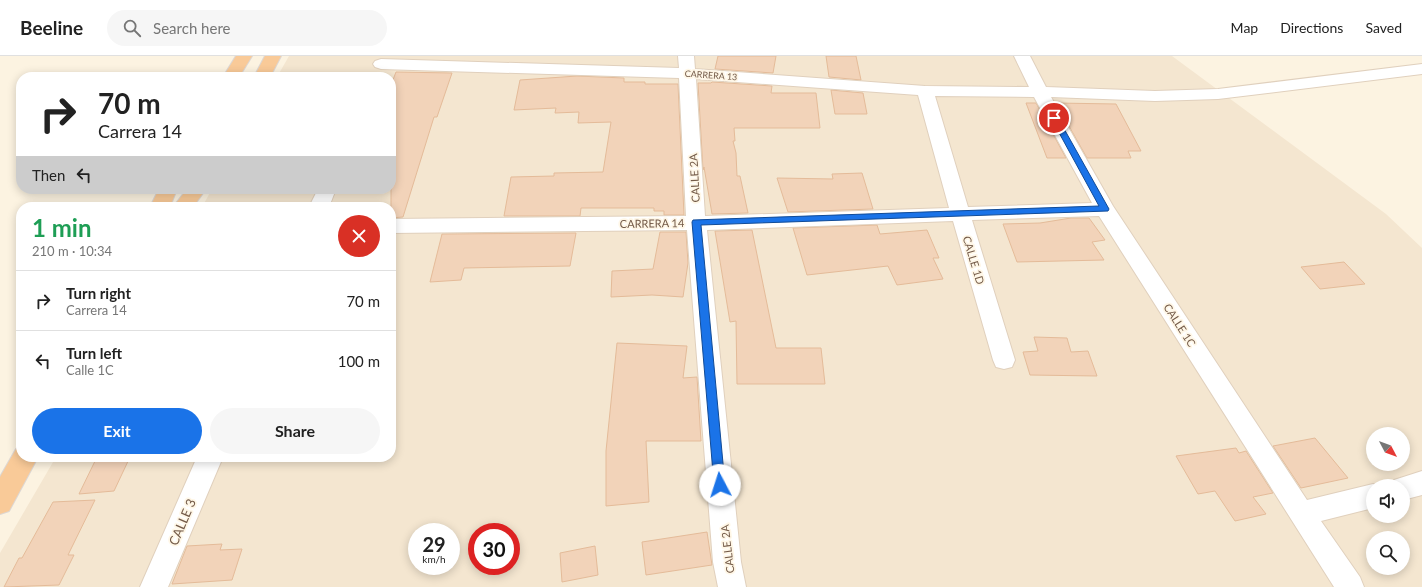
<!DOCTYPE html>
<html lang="en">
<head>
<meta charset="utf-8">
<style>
  :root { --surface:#fff; --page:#f6f6f6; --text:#222; --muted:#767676; --line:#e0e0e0; --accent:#1a73e8 }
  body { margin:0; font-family:Lato,sans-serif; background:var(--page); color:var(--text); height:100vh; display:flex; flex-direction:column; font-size:15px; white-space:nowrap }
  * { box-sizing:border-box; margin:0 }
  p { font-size:13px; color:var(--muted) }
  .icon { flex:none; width:22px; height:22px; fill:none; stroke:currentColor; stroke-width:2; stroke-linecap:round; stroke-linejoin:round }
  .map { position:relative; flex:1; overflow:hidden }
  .side { position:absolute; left:16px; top:146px; width:380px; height:260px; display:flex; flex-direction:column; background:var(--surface); border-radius:16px; box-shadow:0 2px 10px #0003 }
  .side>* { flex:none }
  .hud { position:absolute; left:16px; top:16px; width:380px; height:122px; border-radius:16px; box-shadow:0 2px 10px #0003; background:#fff; color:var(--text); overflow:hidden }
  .needle { width:26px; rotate:131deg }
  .tools { position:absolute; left:1366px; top:371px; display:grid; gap:8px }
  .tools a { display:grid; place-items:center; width:44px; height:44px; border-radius:50%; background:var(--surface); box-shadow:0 2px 10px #0003; font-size:20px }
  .speed { position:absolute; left:408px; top:467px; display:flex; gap:8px; font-size:20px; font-weight:700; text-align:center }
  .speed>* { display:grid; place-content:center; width:52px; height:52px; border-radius:50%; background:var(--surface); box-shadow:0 2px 10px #0003; line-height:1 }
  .speed small { font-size:10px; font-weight:400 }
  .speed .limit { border:6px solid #d22; background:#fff; color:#111 }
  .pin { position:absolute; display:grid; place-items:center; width:34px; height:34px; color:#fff; margin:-17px; border:2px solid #fff; border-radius:50%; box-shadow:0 1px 4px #0007 }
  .me { position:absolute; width:44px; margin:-22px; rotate:355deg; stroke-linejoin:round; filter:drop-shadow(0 0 3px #0008) }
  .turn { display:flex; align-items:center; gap:14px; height:84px; padding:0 16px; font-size:18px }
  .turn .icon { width:52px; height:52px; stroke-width:2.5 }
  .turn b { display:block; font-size:28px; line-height:34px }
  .then { display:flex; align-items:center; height:38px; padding:0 16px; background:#0003; gap:8px; font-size:15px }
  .round { display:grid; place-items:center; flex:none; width:42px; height:42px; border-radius:21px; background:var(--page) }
  .summary { display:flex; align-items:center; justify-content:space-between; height:68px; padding:0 16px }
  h1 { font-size:24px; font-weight:700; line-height:30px; color:#1e9e55 }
  .cta { display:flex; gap:8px; margin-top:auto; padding:8px 16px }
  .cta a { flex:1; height:46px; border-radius:24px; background:var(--accent); color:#fff; font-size:16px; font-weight:700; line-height:46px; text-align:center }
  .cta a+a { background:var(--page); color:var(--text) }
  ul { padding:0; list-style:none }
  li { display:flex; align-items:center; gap:12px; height:60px; padding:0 16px; border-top:1px solid var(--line) }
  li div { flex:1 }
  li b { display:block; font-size:15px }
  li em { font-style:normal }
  header { display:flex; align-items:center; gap:24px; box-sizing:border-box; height:56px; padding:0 20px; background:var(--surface); border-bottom:1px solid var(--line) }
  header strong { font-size:19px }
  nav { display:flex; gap:22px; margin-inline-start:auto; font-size:14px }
  .search { width:280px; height:36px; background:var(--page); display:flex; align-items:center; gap:10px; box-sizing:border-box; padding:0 14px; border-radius:22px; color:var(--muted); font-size:15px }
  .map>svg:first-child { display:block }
</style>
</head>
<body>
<header>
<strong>Beeline</strong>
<div class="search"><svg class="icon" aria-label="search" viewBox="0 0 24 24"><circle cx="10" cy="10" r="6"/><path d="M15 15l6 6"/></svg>Search here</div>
<nav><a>Map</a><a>Directions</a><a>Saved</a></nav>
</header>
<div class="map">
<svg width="1422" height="531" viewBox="0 0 1422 531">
  <rect width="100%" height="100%" fill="#fcf3e1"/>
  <path fill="#f4e6d0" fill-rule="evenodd" d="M289,0h883l214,158 36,34v339h-1422v-34l56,-96h335v-250h-189l10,-18h179v-112h-114zM1373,378h30v30h-30zM1373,430h30v30h-30zM417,476h34v34h-34zM477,476h34v34h-34zM1373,482h30v30h-30z"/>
  <path fill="#f2d3b9" stroke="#e4bb99" d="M718,0h58l-3,17 -58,-4z
    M826,0h30l5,24 -32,-3z
    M396,16l56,1 -15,44h-3l-31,100 -12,1v-133z
    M577,20l47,2v4h21v2h33l6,131h-20v-4h-10v-3h-73l-1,8h-76l7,-39 43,-1v-3l49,-1 8,-50 -33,1 1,-11 -24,1 1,-5 -42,2 6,-30z
    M712,26l60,4 -1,7h45l4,35h-86l1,13h-2l3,12 1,23h3l8,37 -36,1 -8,-47 -1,3 -5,-87h13z
    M831,34l32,3 4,21h-32z
    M1026,47h10l30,55h-19z
    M1056,47l60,1 25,47h-13l3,7h-44z
    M862,117l11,36 -85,3 -11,-34 56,1 -1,-5z
    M1071,162h18l16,22 -13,2 12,18 -87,2 -14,-38 37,-1z
    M877,169l3,9 47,-4 12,28h-6l10,21 -46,6 -9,-19 -81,9 -14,-47z
    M752,174l24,118h45l4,36h-88l-1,-63 -6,1 -15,-91z
    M660,176h26l2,31 -5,34 -31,-2 -41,2 1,-26 41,-2z
    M576,177l-6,33 -106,2 -3,12 -31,2 12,-48z
    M1344,206l21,22 -45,5 -19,-22z
    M1034,281l33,1 4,14 17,-1 9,25 -67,-1 -7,-23 15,-1z
    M617,287l70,3 -4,32 14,-1 4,64h-55l3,61 -43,4v-55z
    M1315,382l33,40 -47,10 -28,-42z
    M1236,392l3,5 7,-2 27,42 -20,4 13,17 -31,7 -20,-30 -17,3 -22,-38z
    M97,401h33l-16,34 -35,3z
    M95,444l-27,55h6l-15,30 -55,2 15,-29h3l31,-56z
    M707,476l5,33 -66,10 -4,-33z
    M222,488l-2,6 22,-1 -10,31 -60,4 15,-38z
    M595,490l3,29 -36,7 -2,-29z"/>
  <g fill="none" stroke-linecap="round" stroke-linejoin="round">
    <defs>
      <path id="minor" d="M678,0h16l1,13 230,17 104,1 -15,-31h16l16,31 109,4 63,-2 204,-25v10l-204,25 -63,2 -104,-4 62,109 194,294 66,-16 5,2h-5v22l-52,13 39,56 4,10h-30l-235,-371 -127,4 43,140 -3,7 -8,2 -8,-2 -3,-7 -40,-139 -246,9 34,332 5,25h-28l-5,-25 -26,-332 -296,3v-14l295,-3 -7,-138 -298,-9 -6,-2 -2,-3 2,-3 6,-2 298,9zM696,23l222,16 31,113 -244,8zM935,40l99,1 58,106 -124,4z
        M318,133h18l-7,18h-20z
        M197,401h26l-55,130h-28z
        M1422,415v24l-19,5v-14h-12l3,-6z"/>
      <path id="trunk" d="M236,0h16l-13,21h-16z
        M265,0h16l-11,21h-16z
        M159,133h18l-7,18h-20z
        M187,133h19l-13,18h-20z
        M21,391v10h17l-29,54 -9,3v-37l16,-28z"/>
    </defs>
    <use href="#minor" stroke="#e0d0bd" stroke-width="2"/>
    <use href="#trunk" stroke="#ddd7d3" stroke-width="2"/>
    <use href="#minor" fill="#fff" fill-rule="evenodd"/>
    <use href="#trunk" fill="#f9ca98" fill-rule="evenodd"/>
  </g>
  <path fill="#1a73e8" stroke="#114b97" d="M1052,60h2l4,2 51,91 -1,2 -407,14 24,260 -1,3 -4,1 -4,-1 -2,-3 -22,-263 1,-2 406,-14 -48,-88z"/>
  <g text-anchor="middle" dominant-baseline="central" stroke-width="3.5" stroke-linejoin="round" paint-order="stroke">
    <g font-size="9" fill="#735a48" stroke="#fff7e7">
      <text transform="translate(711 19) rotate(4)">CARRERA 13</text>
    </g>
    <g font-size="11" fill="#735a48" stroke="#fff7e7">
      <text transform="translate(694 122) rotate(-93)">CALLE 2A</text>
      <text transform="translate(652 167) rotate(-1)">CARRERA 14</text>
      <text transform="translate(974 204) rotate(73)">CALLE 1D</text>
      <text transform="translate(1180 269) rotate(57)">CALLE 1C</text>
      <text transform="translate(727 493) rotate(-97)">CALLE 2A</text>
    </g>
    <g font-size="13" fill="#735a48" stroke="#fff7e7">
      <text transform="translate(182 466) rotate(-67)">CALLE 3</text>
    </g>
  </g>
</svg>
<div class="tools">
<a><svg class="needle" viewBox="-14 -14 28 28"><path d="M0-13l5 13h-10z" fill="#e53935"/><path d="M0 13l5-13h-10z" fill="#767676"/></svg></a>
<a><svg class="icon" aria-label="sound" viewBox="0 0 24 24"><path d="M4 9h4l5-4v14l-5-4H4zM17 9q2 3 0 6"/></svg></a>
<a><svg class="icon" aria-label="search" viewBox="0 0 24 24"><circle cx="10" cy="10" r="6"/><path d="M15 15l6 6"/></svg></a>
</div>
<div class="speed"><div>29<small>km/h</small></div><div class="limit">30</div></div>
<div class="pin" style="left:1054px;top:62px;background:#d93025"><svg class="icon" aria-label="arrive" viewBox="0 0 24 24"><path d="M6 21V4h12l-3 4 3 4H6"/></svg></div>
<svg class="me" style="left:720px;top:429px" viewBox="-20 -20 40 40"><circle r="19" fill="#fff"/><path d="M0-13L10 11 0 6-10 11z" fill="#1a73e8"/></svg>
<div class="hud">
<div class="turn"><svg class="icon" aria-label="right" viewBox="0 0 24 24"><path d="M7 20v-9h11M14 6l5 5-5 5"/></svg><div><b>70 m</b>Carrera 14</div></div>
<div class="then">Then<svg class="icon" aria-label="left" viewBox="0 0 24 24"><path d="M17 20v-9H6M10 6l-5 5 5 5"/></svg></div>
</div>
<section class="side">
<div class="summary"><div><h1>1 min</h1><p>210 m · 10:34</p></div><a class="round" style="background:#d93025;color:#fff"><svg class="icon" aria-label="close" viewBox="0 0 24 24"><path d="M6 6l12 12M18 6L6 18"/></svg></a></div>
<ul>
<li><svg class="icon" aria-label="right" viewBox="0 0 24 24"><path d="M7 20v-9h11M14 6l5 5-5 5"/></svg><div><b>Turn right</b><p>Carrera 14</p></div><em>70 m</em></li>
<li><svg class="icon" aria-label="left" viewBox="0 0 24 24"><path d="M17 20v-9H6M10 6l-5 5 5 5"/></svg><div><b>Turn left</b><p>Calle 1C</p></div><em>100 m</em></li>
</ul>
<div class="cta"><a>Exit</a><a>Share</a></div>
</section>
</div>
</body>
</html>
